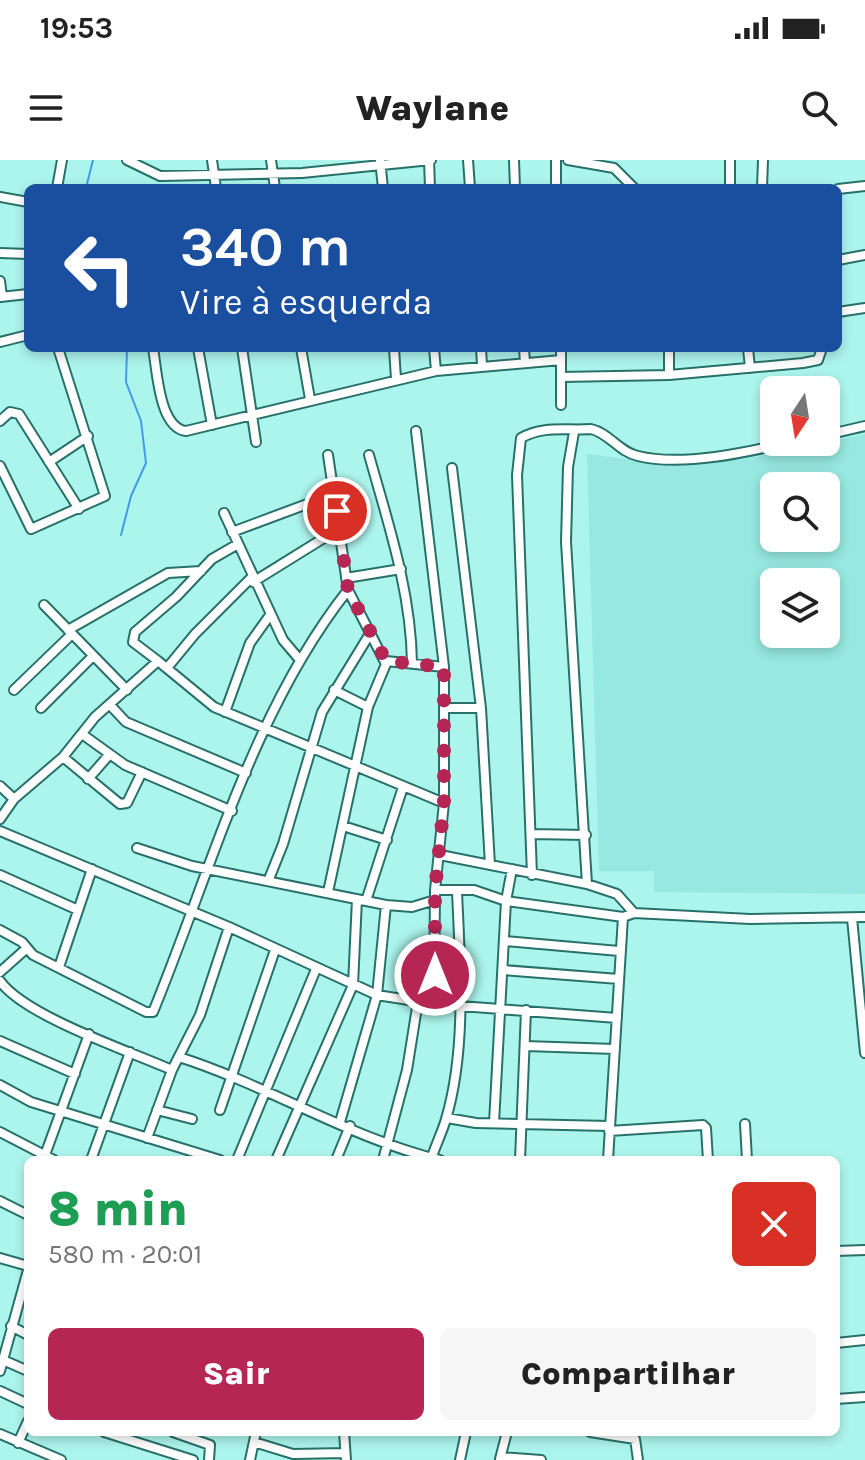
<!DOCTYPE html>
<html lang="pt">
<head>
<meta charset="utf-8">
<style>
  :root { --surface:#fff; --page:#f6f6f6; --text:#222; --muted:#767676; --accent:#b52655 }
  body { margin:0; font-family:Karla,sans-serif; background:var(--page); color:var(--text); height:100vh; display:flex; flex-direction:column; font-size:30px; white-space:nowrap }
  * { box-sizing:border-box; margin:0 }
  p { font-size:26px; color:var(--muted) }
  .icon { flex:none; width:44px; height:44px; fill:none; stroke:currentColor; stroke-width:2; stroke-linecap:round; stroke-linejoin:round }
  .map { position:relative; flex:1; overflow:hidden }
  .drawer { position:absolute; left:24px; top:996px; width:816px; height:280px; display:flex; flex-direction:column; background:var(--surface); border-radius:12px; box-shadow:0 4px 12px #0003 }
  .drawer>* { flex:none }
  .top-card { position:absolute; left:24px; top:24px; width:818px; height:168px; border-radius:12px; box-shadow:0 4px 12px #0003; background:#1a4fa0; color:#fff; overflow:hidden }
  .needle { width:52px; rotate:192deg }
  .tools { position:absolute; left:760px; top:216px; display:grid; gap:16px }
  .tools a { display:grid; place-items:center; width:80px; height:80px; border-radius:12px; background:var(--surface); box-shadow:0 4px 12px #0003; font-size:40px }
  .pin { position:absolute; display:grid; place-items:center; width:68px; height:68px; color:#fff; margin:-34px; border:4px solid #fff; border-radius:50%; box-shadow:0 2px 8px #0007 }
  .me { position:absolute; width:88px; margin:-44px; rotate:0deg; stroke-linejoin:round; filter:drop-shadow(0 0 6px #0008) }
  .turn { display:flex; align-items:center; gap:28px; height:168px; padding:0 24px; font-size:36px }
  .turn .icon { width:104px; height:104px; stroke-width:2.5 }
  .turn b { display:block; font-size:56px; line-height:68px }
  .round { display:grid; place-items:center; flex:none; width:84px; height:84px; border-radius:12px; background:var(--page) }
  .headline { display:flex; align-items:center; justify-content:space-between; height:136px; padding:0 24px }
  h1 { font-size:48px; font-weight:800; line-height:60px; color:#1e9e55 }
  .cta { display:flex; gap:16px; margin-top:auto; padding:16px 24px }
  .cta a { flex:1; height:92px; border-radius:12px; background:var(--accent); color:#fff; font-size:32px; font-weight:800; line-height:92px; text-align:center }
  .cta a+a { background:var(--page); color:var(--text) }
  .status { display:flex; justify-content:space-between; align-items:center; height:56px; padding:0 40px; background:var(--surface); direction:ltr }
  .status svg { height:22px; fill:currentColor }
  header { display:flex; justify-content:space-between; align-items:center; height:104px; padding:0 24px; background:var(--surface); font-size:36px; font-weight:800 }
  .map>svg:first-child { display:block }
</style>
</head>
<body>
<div class="status"><b>19:53</b><svg viewBox="0 0 49 12"><path d="M0 12V9h3v3zM5 12V6h3v6zM10 12V3h3v9zM15 12V0h3v12zM26 1h20v11H26zM47 4h2v5h-2z"/></svg></div>
<header><svg class="icon" aria-label="menu" viewBox="0 0 24 24"><path d="M4 6h16M4 12h16M4 18h16"/></svg>Waylane<svg class="icon" aria-label="search" viewBox="0 0 24 24"><circle cx="10" cy="10" r="6"/><path d="M15 15l6 6"/></svg></header>
<div class="map">
<svg width="865" height="1300" viewBox="0 0 865 1300">
  <rect width="100%" height="100%" fill="#acf5ed"/>
  <path fill="#96e8e0" fill-rule="evenodd" d="M865,274v460l-211,-2v-21h-55l-12,-417 79,10 80,-5zM774,326h52v52h-52zM774,422h52v52h-52z"/>
  <g fill="none" stroke-linecap="round" stroke-linejoin="round">
    <path stroke="#419be7" stroke-width="2" d="M86,28l7,-28
      M121,375l10,-39 15,-33 -5,-42 -15,-39 1,-34"/>
    <defs>
      <path id="minor" d="M127,0l33,16 142,-3 129,-13
        M212,0l4,28
        M271,0l4,28
        M380,0l3,28
        M429,0l1,28
        M468,0l2,28
        M514,0l1,28
        M568,0l46,8 20,20
        M57,28l5,-28
        M556,28v-28
        M730,28v-28
        M762,28l1,-28
        M838,29l27,-3
        M0,37l28,5
        M0,93l28,1
        M838,100l27,-5
        M0,121l2,16
        M0,137l28,-3
        M838,152l27,-4
        M0,182l28,-7
        M153,188c4,22 6,80 33,83l250,-60 125,-11
        M198,188l14,77
        M242,188l14,94
        M301,188l9,51
        M394,188l2,31
        M434,188l2,23
        M481,188l1,17
        M524,188l1,15
        M748,188l2,20
        M669,215v-27
        M561,217l108,-2 134,-12 15,-3 4,-12
        M561,245v-57
        M0,261l10,-9 9,2 60,95
        M416,271l28,236v136l-9,87 -1,114
        M574,272l-6,35 -2,75 21,342
        M826,275l39,-9
        M369,295c19,68 42,136 43,208
        M49,302l39,-26
        M0,306l31,63 74,-33 -47,-148
        M452,308l29,240 9,157
        M224,353l59,127 17,20
        M232,372l102,-38
        M346,418l55,-9
        M253,422l87,-54
        M44,445l83,85
        M68,470l100,-57 33,-2
        M158,501l-25,-19 2,-10 41,-35 36,-38 26,-15
        M386,501l58,6
        M167,508l28,-34 56,-56
        M14,530l58,-56
        M334,530l34,17
        M110,545l16,17 120,51
        M41,548l52,-52
        M446,548h35
        M225,552l25,-69 20,-28
        M82,574l43,31 107,46
        M63,597l57,47 7,-1 15,-31
        M88,619l21,-24
        M0,626l14,13
        M0,659l14,-20 49,-42 32,-40 63,-56 56,46 230,96
        M343,666l44,14
        M0,671l229,96 148,68 57,9 183,14
        M532,674l54,1
        M137,688l55,18 194,39 26,2 23,-7
        M440,695l147,29 30,10 17,19
        M0,715l78,35
        M532,715l-15,-400 4,-37c23,-13 45,-7 70,-9 18,4 28,23 47,27 44,11 110,-4 153,-14
        M269,719l14,-35 39,-132 49,-80
        M435,730h39l32,11 117,16
        M328,732l40,-185 18,-43 -38,-74
        M366,741l37,-114
        M852,758l13,135
        M0,770l22,12 11,13 113,57h7c58,-141 100,-302 195,-422l-20,-135
        M504,781l115,10
        M59,807l33,-98
        M503,810l116,9
        M0,812l27,-24
        M0,821c25,35 129,70 172,89
        M0,881l75,33
        M525,886l90,3
        M179,897c88,28 173,82 261,103
        M0,925l31,17 189,58
        M157,950l35,9
        M220,950l55,-160
        M447,958l29,5 133,3
        M340,962l37,-127 9,-90
        M494,963l12,-222 6,-32
        M745,964l2,36
        M609,971l94,-6 3,3 2,32
        M0,972l54,28
        M147,978l25,-68 28,-55 29,-88
        M45,995l44,-121
        M91,1000l39,-108
        M237,1000l79,-191
        M276,1000l77,-175 4,-86
        M336,1000l14,-34
        M383,1000l24,-90 11,-69
        M431,1000c4,-14 11,-27 15,-41 21,-71 14,-155 11,-228
        M520,1000l6,-150
        M608,1000l15,-243 11,-4 116,6 115,-2
        M0,1041l28,14
        M836,1091l29,-1
        M0,1098l28,8
        M11,1166l17,9
        M836,1183l29,-3
        M3,1200l25,11
        M0,1211l28,-101
        M0,1231l28,13
        M836,1239l29,-2
        M104,1272l89,28
        M173,1272l37,13 -1,15
        M344,1272l2,28
        M590,1272l45,7 3,21
        M0,1274l61,26
        M254,1282l39,12 52,-1
        M18,1283l10,-22
        M501,1297l40,3
        M500,1299l7,-27
        M250,1300l6,-28
        M460,1300l6,-28"/>
    </defs>
    <use href="#minor" stroke="#28716b" stroke-width="12"/>
    <use href="#minor" stroke="#fff" stroke-width="8"/>
  </g>
  <g fill="none" stroke-linecap="round" stroke-linejoin="round">
    <path stroke="#b52655" stroke-width="14" stroke-dasharray="0 25.2" d="M337,351l11,79 38,71 58,6v136l-9,87v85"/>
  </g>
</svg>
<div class="tools">
<a><svg class="needle" viewBox="-14 -14 28 28"><path d="M0-13l5 13h-10z" fill="#e53935"/><path d="M0 13l5-13h-10z" fill="#767676"/></svg></a>
<a><svg class="icon" aria-label="search" viewBox="0 0 24 24"><circle cx="10" cy="10" r="6"/><path d="M15 15l6 6"/></svg></a>
<a><svg class="icon" aria-label="layers" viewBox="0 0 24 24"><path d="M12 4l9 5-9 5-9-5zM3 14l9 5 9-5"/></svg></a>
</div>
<div class="pin" style="left:337px;top:351px;background:#d93025"><svg class="icon" aria-label="arrive" viewBox="0 0 24 24"><path d="M6 21V4h12l-3 4 3 4H6"/></svg></div>
<svg class="me" style="left:435px;top:815px" viewBox="-20 -20 40 40"><circle r="17" fill="#b52655" stroke="#fff" stroke-width="3"/><path d="M0-11L8 9 0 5-8 9z" fill="#fff"/></svg>
<div class="top-card">
<div class="turn"><svg class="icon" aria-label="left" viewBox="0 0 24 24"><path d="M17 20v-9H6M10 6l-5 5 5 5"/></svg><div><b>340 m</b>Vire à esquerda</div></div>
</div>
<section class="drawer">
<div class="headline"><div><h1>8 min</h1><p>580 m · 20:01</p></div><a class="round" style="background:#d93025;color:#fff"><svg class="icon" aria-label="close" viewBox="0 0 24 24"><path d="M6 6l12 12M18 6L6 18"/></svg></a></div>
<div class="cta"><a>Sair</a><a>Compartilhar</a></div>
</section>
</div>
</body>
</html>
